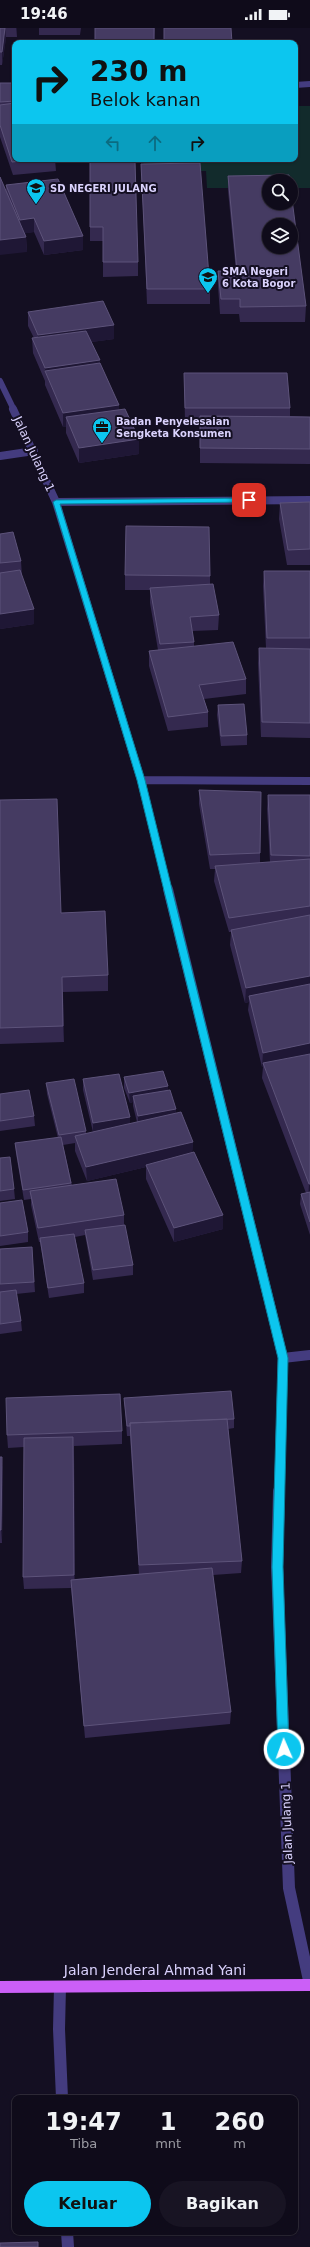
<!DOCTYPE html>
<html lang="id">
<head>
<meta charset="utf-8">
<style>
  :root { --surface:#0f0b1a; --page:#181423; --text:#f1f3f6; --muted:#9b9ba2; --line:#2f2b39; --accent:#0cc6ef }
  body { margin:0; font-family:"DejaVu Sans",sans-serif; background:var(--page); color:var(--text); height:100vh; display:flex; flex-direction:column; font-size:15px; white-space:nowrap }
  * { box-sizing:border-box; margin:0 }
  p { font-size:13px; color:var(--muted) }
  .icon { flex:none; width:22px; height:22px; fill:none; stroke:currentColor; stroke-width:2; stroke-linecap:round; stroke-linejoin:round }
  .map { position:relative; flex:1; overflow:hidden }
  .panel { position:absolute; left:12px; top:2067px; width:286px; height:140px; display:flex; flex-direction:column; background:var(--surface); border-radius:8px; box-shadow:0 1px 3px #0004,0 0 0 1px var(--line) }
  .panel>* { flex:none }
  .guide { position:absolute; left:12px; top:12px; width:286px; height:122px; border-radius:8px; box-shadow:0 1px 3px #0004,0 0 0 1px var(--line); background:#0cc6ef; color:#111; overflow:hidden }
  .fabs { position:absolute; left:262px; top:146px; display:grid; gap:8px }
  .fabs a { display:grid; place-items:center; width:36px; height:36px; border-radius:50%; background:var(--surface); box-shadow:0 1px 3px #0004,0 0 0 1px var(--line); font-size:20px }
  .pin { position:absolute; display:grid; place-items:center; width:34px; height:34px; color:#fff; margin:-17px; border-radius:8px; box-shadow:0 2px 6px #0006 }
  .me { position:absolute; width:44px; margin:-22px; rotate:358deg; stroke-linejoin:round; filter:drop-shadow(0 0 3px #0008) }
  .turn { display:flex; align-items:center; gap:14px; height:84px; padding:0 12px; font-size:18px }
  .turn .icon { width:52px; height:52px; stroke-width:2.5 }
  .turn b { display:block; font-size:28px; line-height:34px }
  .lanes { display:flex; align-items:center; height:38px; padding:0 12px; background:#0003; justify-content:center; gap:20px; direction:ltr }
  .lanes .off { opacity:.35 }
  .eta { display:flex; justify-content:space-evenly; align-items:center; height:68px; text-align:center }
  .eta b { font-size:24px; font-weight:700; line-height:28px }
  .button { display:flex; gap:8px; margin-top:auto; padding:8px 12px }
  .button a { flex:1; height:46px; border-radius:24px; background:var(--accent); color:#111; font-size:16px; font-weight:700; line-height:46px; text-align:center }
  .button a+a { background:var(--page); color:var(--text) }
  .status { display:flex; justify-content:space-between; align-items:center; height:28px; padding:0 20px; background:var(--surface); direction:ltr }
  .status svg { height:11px; fill:currentColor }
  .map>svg:first-child { display:block }
</style>
</head>
<body>
<div class="status"><b>19:46</b><svg viewBox="0 0 49 12"><path d="M0 12V9h3v3zM5 12V6h3v6zM10 12V3h3v9zM15 12V0h3v12zM26 1h20v11H26zM47 4h2v5h-2z"/></svg></div>
<div class="map">
<svg width="310" height="2219" viewBox="0 0 310 2219">
  <rect width="100%" height="100%" fill="#140f22"/>
  <path fill="#122b2c" d="M295,78h15v82h-19v-7h-22v7h-62l-1,-17h-62l-1,-12h152z"/>
  <g fill="none" stroke-linecap="round" stroke-linejoin="round">
    <path stroke="#443c7f" stroke-width="6" d="M295,57l15,-1
      M0,353l14,29"/>
    <path stroke="#443c7f" stroke-width="8" d="M13,381l43,93 85,278 27,110
      M0,428l34,-5
      M56,474l254,-2
      M141,752l169,1"/>
    <path stroke="#443c7f" stroke-width="10" d="M168,861l115,469 -4,134
      M283,1330l27,-3"/>
    <path stroke="#443c7f" stroke-width="12" d="M279,1463l-2,76 12,321 21,97
      M60,1959l-1,42 3,69
      M67,2204l1,15"/>
    <path stroke="#cb5ff7" stroke-width="12" d="M0,1959l310,-2"/>
  </g>
  <path fill="#34294f" d="M0,0h17v9h-11l-4,28h-2z
    M39,0h42l-1,7h-41z
    M95,0h60l-1,15h-59z
    M0,55h15v76h40l1,12 -43,4 -13,-38z
    M90,133l48,101v14l-35,1v-36h-13z
    M141,136l69,125v15h-63z
    M228,148l78,130 -1,16h-65l-1,-8h-19l-2,-28v-15h18l-8,-80z
    M6,157l77,65 -39,5 -10,-23 -9,1 1,4 1,15 -21,-61z
    M28,284l86,27 -23,3 9,18v3l19,47 20,29v15l-60,9 -13,-30v-6h-3l-18,-42v-4l-12,-28 -1,-15h2l-6,-12z
    M184,345l106,35v8l20,1v47l-110,-1v-40h-15z
    M310,474v63h-23l-8,-46 1,-16z
    M0,506l21,27 1,15 12,48 -34,5z
    M264,543h46v167l-49,-1 -3,-74 1,-15h7l-3,-62z
    M125,547l85,1v8l9,31 -1,15 -26,1 2,11v4l52,33v15l-42,5 4,13v15l-40,4 -19,-65v-15l9,-1 -8,-47v-13h-25z
    M218,677l29,30v10l-26,1 -4,-31z
    M199,762l61,63v10l10,-1 -3,-53 1,-14h42v440l-10,-31 1,-10 5,-1 -44,-115 1,-11h-1l-14,-57 1,-8 -4,1 -15,-58 1,-13h-2l-15,-51 1,-12h-5l-11,-65z
    M0,772l61,113 47,62v16l-45,1 1,50 -64,2z
    M124,1049l44,9v5l8,18v4l17,29 -1,10 31,63v14l-49,13 -28,-63v-12l-59,14 -12,-30v-8l-12,2 9,40 52,30v10l9,40v10l-40,5 -7,-40 -1,-5 -10,2 9,46v10l-35,5 -8,-50 -1,-6h-1l-8,-37v-6l-7,1 -8,-46 -1,-11 43,-5 -11,-44 -1,-11 40,48v3l7,-2 -10,-42v-11l47,38v7l7,-2 -4,-16v-4l-3,1 -6,-15z
    M0,1066l34,22 1,10 -35,5z
    M0,1130l14,31 1,10 -15,2z
    M0,1175l28,29v10l-28,4z
    M32,1219l3,45 -19,2 5,27 1,10 -22,3v-85z
    M124,1370l110,21v9l-6,1 14,132 -1,12 -28,2 18,137 -1,12 -145,14 -14,-150 -47,1 -1,-12 1,-130 -16,1 -1,-13 115,-4v13l-48,2 1,133 64,-5 -9,-138h-3z
    M0,1429l3,13 -1,73h-2z"/>
  <path fill="#1f1735" d="M5,0l1,11 -4,26v-13z
    M16,0h1v9z
    M34,190v14l-13,2 -1,-14z
    M83,208v14l-39,5v-14z
    M26,209l1,15 -27,3v-15z
    M114,297v14l-75,10 -1,-14z
    M100,332v15l-55,-2v-5z
    M119,377v14l-53,-2v10h-3v-14z
    M139,411v15l-60,9v-15z
    M34,581v15l-34,5v-15z
    M310,948v14l-61,6v6l-4,1 1,-15z
    M62,949l1,15 1,50 -1,-16z
    M310,1015v14l-47,6v4h-1l1,-14z
    M168,1058v10h-35v6l-3,1 -1,-10z
    M176,1081v11l-38,6v-10z
    M130,1089v10l-37,6v-10z
    M193,1114l-1,15 -46,8v2l-59,14 -1,-14z
    M309,1156h1v15h-2z
    M223,1187v14l-49,13v-14z
    M73,1409l1,14 1,137 -1,-13z
    M2,1429l1,13 -1,73 -1,-13z"/>
  <path fill="#453b62" stroke="#5d537a" fill-rule="evenodd" d="M0,0h5l-3,24h-2z
    M95,0h59v13l-59,-1z
    M164,0h67l1,15h-68z
    M0,55h15v18l-15,1z
    M15,75v56h25l-28,3 -12,-37v-20z
    M90,133h45l3,101h-35v-35h-13z
    M200,135l10,126h-63l-6,-125z
    M289,147l1,6h-21v22h22v-11l15,114 -66,1v-8h-19l-3,-28h19l-9,-95zM269,197h22v22h-22z
    M0,149l26,60 -26,3z
    M58,151l25,57 -39,5 -10,-23 -14,2 -14,-35z
    M103,273l11,24 -76,10 -10,-23z
    M86,303l14,29 -55,8 -13,-30z
    M100,335l19,42 -56,8 -18,-42z
    M184,345h103l3,35h-105z
    M125,381l14,30 -60,9 -13,-31z
    M200,388l110,1v32l-110,-1z
    M310,474v47l-22,1 -8,-47z
    M126,498l83,1 1,49 -85,-1z
    M13,504l8,29 -21,2v-29z
    M20,542l14,39 -34,5v-41z
    M264,543h46v67h-43z
    M213,556l6,31 -29,2 4,25 -34,2 -10,-56z
    M233,614l13,37 -47,6 9,27 -40,5 -19,-66z
    M259,620l51,1v74l-48,-1z
    M244,676l3,31 -26,1 -3,-31z
    M199,762l62,2 -1,61 -50,2z
    M268,767h42v61l-39,-1z
    M57,771l4,114 44,-2 3,64 -46,2 1,49 -63,2v-228z
    M310,831v47l-81,12 -14,-52z
    M310,887v61l-64,12 -15,-58z
    M310,956v59l-47,10 -14,-57z
    M310,1026v130h-1l-46,-121z
    M163,1043l5,15 -39,7 -5,-16z
    M119,1046l11,43 -37,6 -10,-44z
    M74,1051l12,52 -27,4 -13,-52z
    M29,1062l5,26 -34,5v-27z
    M170,1062l6,19 -38,7 -5,-20z
    M181,1084l12,30 -107,25 -11,-31z
    M61,1109l10,46 -48,7 -8,-47z
    M194,1124l29,63 -49,13 -28,-63z
    M10,1129l4,32 -14,2v-33z
    M116,1151l8,36 -86,13 -8,-37z
    M310,1164v30l-9,-28z
    M22,1172l6,32 -28,4v-33z
    M125,1197l8,40 -40,5 -8,-40z
    M74,1206l10,49 -36,5 -8,-50z
    M32,1219l2,35 -34,2v-35z
    M16,1262l5,31 -21,3v-32z
    M231,1363l3,28 -104,4v3h-3l-3,-28z
    M120,1366l2,37 -115,4 -1,-37z
    M227,1391l15,142 -103,4 -9,-142z
    M73,1409l1,138 -51,2 1,-139z
    M0,1429h2l-1,73h-1z
    M212,1540l19,144 -147,14 -13,-146z
    M38,2214v5h-38v-4z"/>
  <path fill="#0cc6ef" stroke="#08819b" d="M249,470l3,1v3l-192,2 85,276 143,578 -5,209 6,182 -1,3 -4,2 -4,-2 -2,-3 -6,-182 6,-209 -141,-578 -84,-278 3,-2z"/>
  <defs>
    <symbol id="school-pin" viewBox="-11 -11 22 30"><path d="M0 17L-7.5 6A9.5 9.5 0 1 1 7.5 6Z" fill="#0cc6ef" stroke="#140f22"/><path d="M0-5L7-2L0 1L-7-2ZM-4 1L0 2.5L4 1V4Q0 6-4 4Z" fill="#111"/></symbol>
    <symbol id="office-pin" viewBox="-11 -11 22 30"><path d="M0 17L-7.5 6A9.5 9.5 0 1 1 7.5 6Z" fill="#0cc6ef" stroke="#140f22"/><path d="M-6-3h4V-5.5h4V-3h4V5H-6ZM-1-4.5V-3h2v-1.5ZM-6 0V1H6V0Z" fill="#111"/></symbol>
  </defs>
  <g fill-rule="evenodd">
    <use href="#school-pin" x="25" y="149" width="22" height="30"/>
    <use href="#school-pin" x="197" y="238" width="22" height="30"/>
    <use href="#office-pin" x="91" y="388" width="22" height="30"/>
  </g>
  <g text-anchor="middle" dominant-baseline="central" stroke-width="4" stroke-linejoin="round" paint-order="stroke">
    <g font-size="10" font-weight="bold" fill="#dad2fd" stroke="#140f22" text-anchor="start">
      <text x="50" y="160">SD NEGERI JULANG</text>
      <text x="222" y="243">SMA Negeri<tspan x="222" dy="12">6 Kota Bogor</tspan></text>
      <text x="116" y="393">Badan Penyelesaian<tspan x="116" dy="12">Sengketa Konsumen</tspan></text>
    </g>
    <g font-size="12" fill="#dad2fd" stroke="#140f22">
      <text transform="translate(34 426) rotate(65)">Jalan Julang 1</text>
      <text transform="translate(287 1795) rotate(-92)">Jalan Julang 1</text>
    </g>
    <g font-size="14" fill="#dad2fd" stroke="#140f22">
      <text x="155" y="1942">Jalan Jenderal Ahmad Yani</text>
    </g>
  </g>
</svg>
<div class="fabs">
<a><svg class="icon" aria-label="search" viewBox="0 0 24 24"><circle cx="10" cy="10" r="6"/><path d="M15 15l6 6"/></svg></a>
<a><svg class="icon" aria-label="layers" viewBox="0 0 24 24"><path d="M12 4l9 5-9 5-9-5zM3 14l9 5 9-5"/></svg></a>
</div>
<div class="pin" style="left:249px;top:472px;background:#d93025"><svg class="icon" aria-label="arrive" viewBox="0 0 24 24"><path d="M6 21V4h12l-3 4 3 4H6"/></svg></div>
<svg class="me" style="left:284px;top:1721px" viewBox="-20 -20 40 40"><circle r="17" fill="#0cc6ef" stroke="#fff" stroke-width="3"/><path d="M0-11L8 9 0 5-8 9z" fill="#fff"/></svg>
<div class="guide">
<div class="turn"><svg class="icon" aria-label="right" viewBox="0 0 24 24"><path d="M7 20v-9h11M14 6l5 5-5 5"/></svg><div><b>230 m</b>Belok kanan</div></div>
<div class="lanes"><svg class="icon off" aria-label="left" viewBox="0 0 24 24"><path d="M17 20v-9H6M10 6l-5 5 5 5"/></svg><svg class="icon off" aria-label="ahead" viewBox="0 0 24 24"><path d="M12 20V5M6 11l6-6 6 6"/></svg><svg class="icon" aria-label="right" viewBox="0 0 24 24"><path d="M7 20v-9h11M14 6l5 5-5 5"/></svg></div>
</div>
<section class="panel">
<div class="eta">
<div><b>19:47</b><p>Tiba</p></div>
<div><b>1</b><p>mnt</p></div>
<div><b>260</b><p>m</p></div>
</div>
<div class="button"><a>Keluar</a><a>Bagikan</a></div>
</section>
</div>
</body>
</html>
